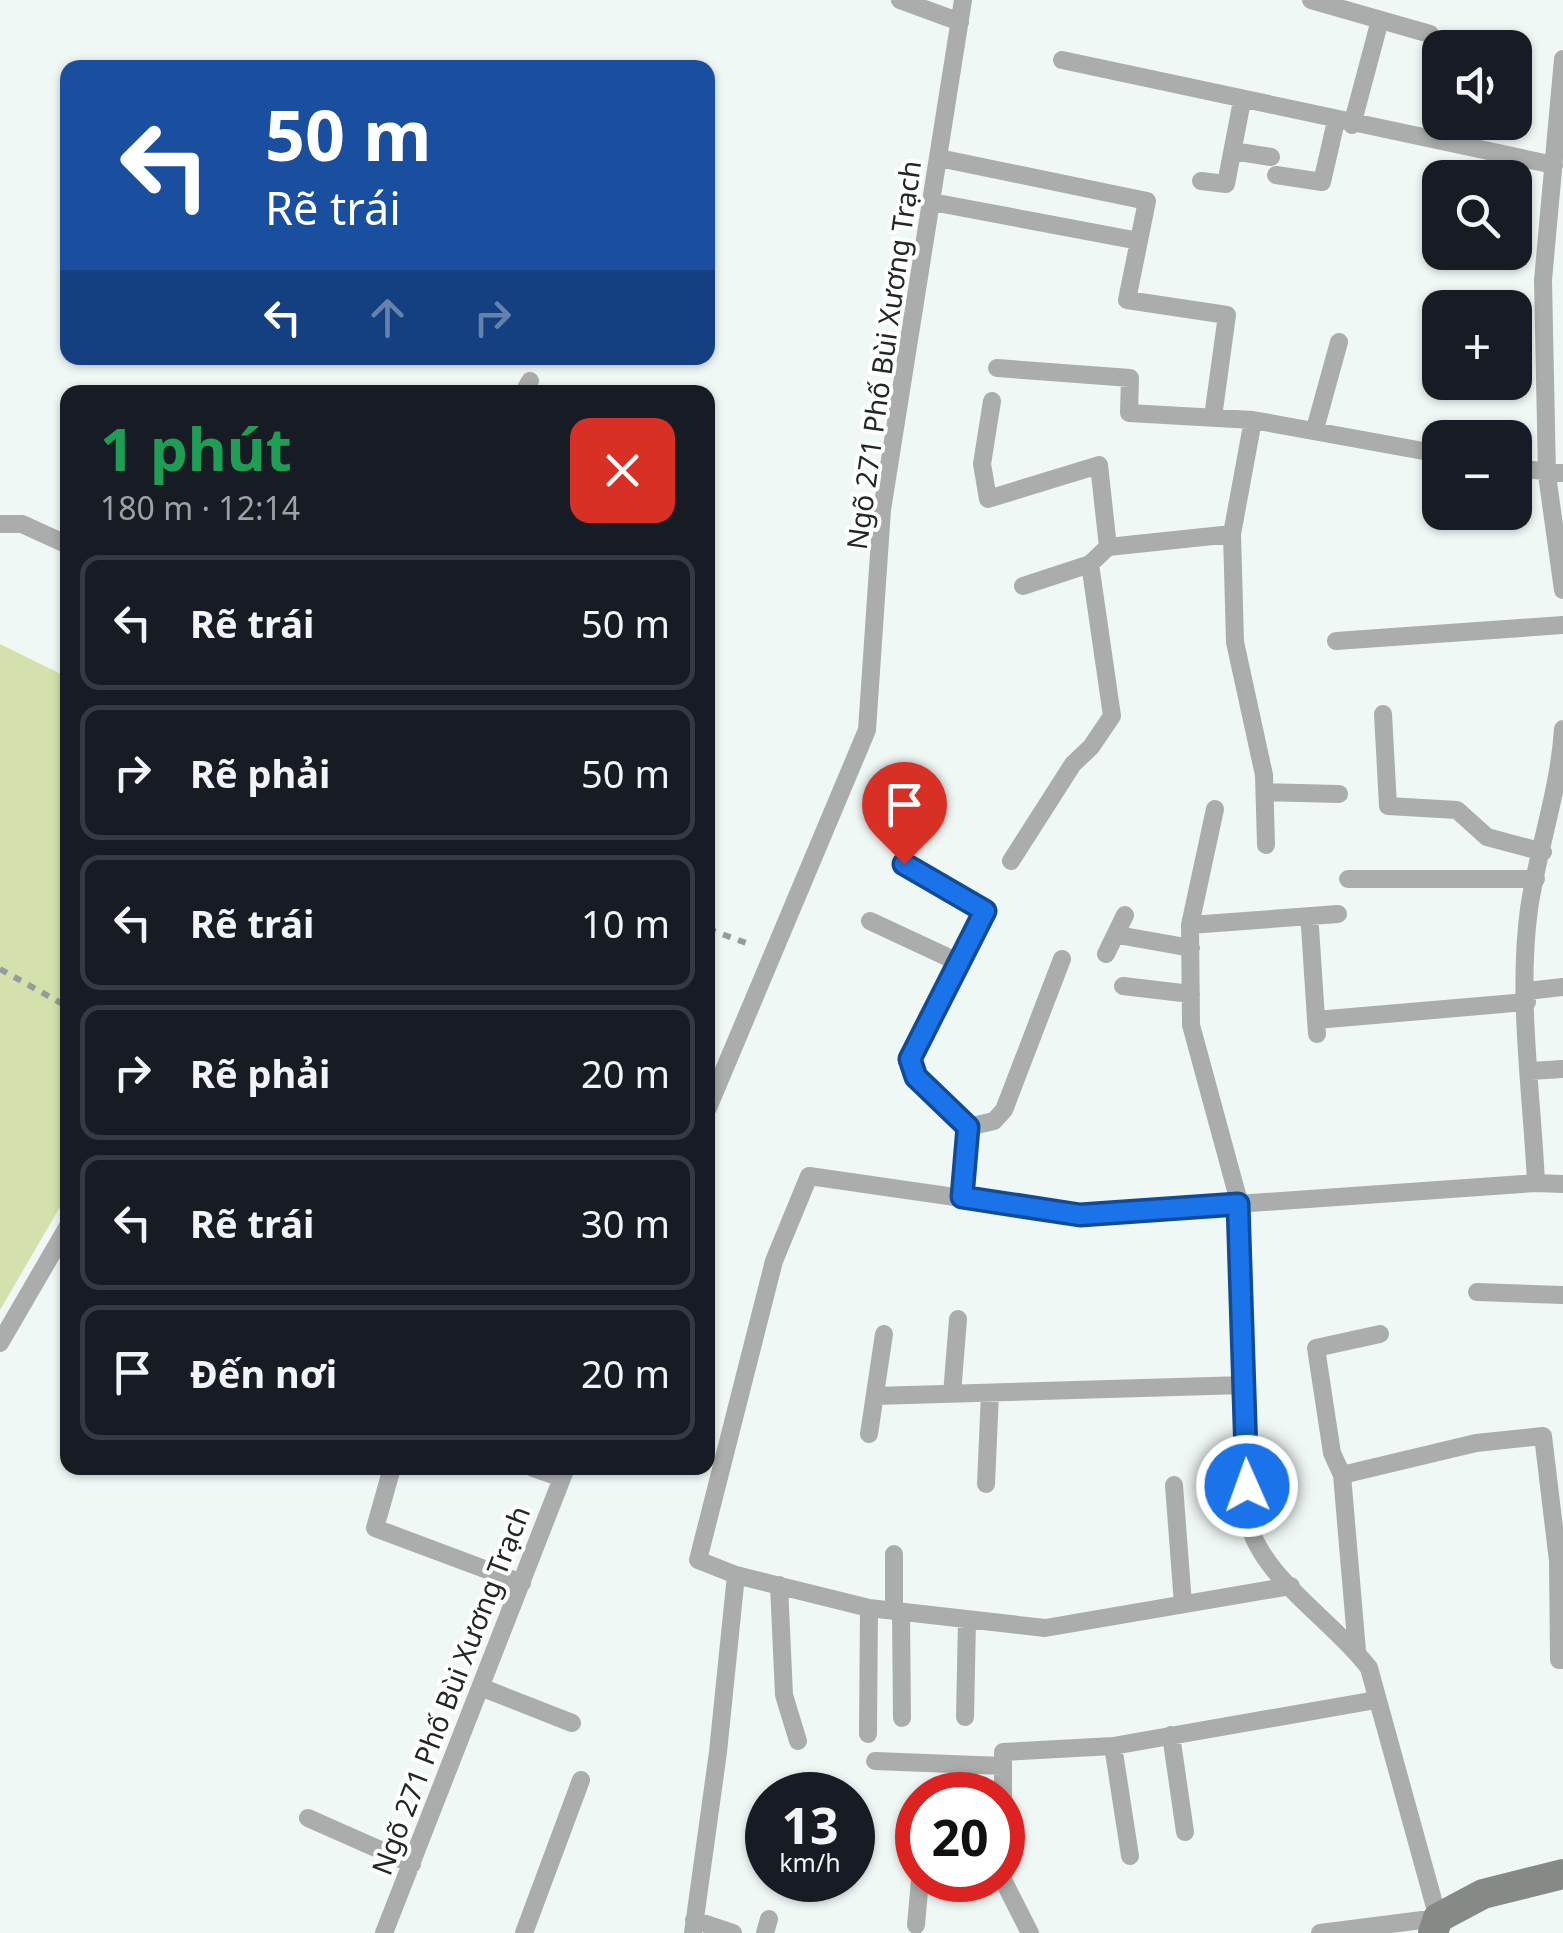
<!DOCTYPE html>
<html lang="vi">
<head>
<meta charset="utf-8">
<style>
  :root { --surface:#171b24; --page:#242831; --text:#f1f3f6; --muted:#9ea1a6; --line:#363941 }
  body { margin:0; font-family:"Noto Sans",sans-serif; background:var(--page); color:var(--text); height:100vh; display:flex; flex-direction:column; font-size:38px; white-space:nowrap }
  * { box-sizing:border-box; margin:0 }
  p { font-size:32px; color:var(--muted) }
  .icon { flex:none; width:55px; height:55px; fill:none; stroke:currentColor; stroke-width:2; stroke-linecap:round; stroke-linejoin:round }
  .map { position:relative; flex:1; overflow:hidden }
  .drawer { position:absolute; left:60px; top:385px; width:655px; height:1090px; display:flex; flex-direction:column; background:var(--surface); border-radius:20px; box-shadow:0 2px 8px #0004 }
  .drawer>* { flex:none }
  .hud { position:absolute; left:60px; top:60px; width:655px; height:305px; border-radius:20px; box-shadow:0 2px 8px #0004; background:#1a4fa0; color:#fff; overflow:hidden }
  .tools { position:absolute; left:1422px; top:30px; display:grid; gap:20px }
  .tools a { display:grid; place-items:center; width:110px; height:110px; border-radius:20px; background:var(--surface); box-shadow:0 2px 8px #0004; font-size:50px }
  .speed { position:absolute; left:745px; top:1772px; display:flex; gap:20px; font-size:50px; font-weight:700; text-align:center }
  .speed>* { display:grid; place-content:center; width:130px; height:130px; border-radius:50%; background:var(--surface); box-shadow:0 2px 8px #0004; line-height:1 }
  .speed small { font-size:25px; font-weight:400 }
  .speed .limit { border:15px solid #d22; background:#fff; color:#111 }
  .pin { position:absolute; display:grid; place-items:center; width:85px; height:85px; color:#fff; margin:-102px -42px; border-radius:50% 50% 50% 0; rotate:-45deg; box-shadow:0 0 10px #0007 }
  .pin .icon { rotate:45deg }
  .me { position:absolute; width:110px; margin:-55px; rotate:358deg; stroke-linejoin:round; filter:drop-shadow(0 0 8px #0008) }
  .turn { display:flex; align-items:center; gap:35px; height:210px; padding:0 40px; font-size:45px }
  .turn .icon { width:130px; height:130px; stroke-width:2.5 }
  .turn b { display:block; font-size:70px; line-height:85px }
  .lanes { display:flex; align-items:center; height:95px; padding:0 40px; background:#0003; justify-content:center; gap:50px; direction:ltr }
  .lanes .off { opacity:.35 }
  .round { display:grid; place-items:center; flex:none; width:105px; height:105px; border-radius:20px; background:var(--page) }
  .summary { display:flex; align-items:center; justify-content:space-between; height:170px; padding:0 40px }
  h1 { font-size:60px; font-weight:700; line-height:75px; color:#1e9e55 }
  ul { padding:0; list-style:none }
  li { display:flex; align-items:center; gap:30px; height:135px; margin:0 20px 15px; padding:0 20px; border:5px solid var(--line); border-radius:20px }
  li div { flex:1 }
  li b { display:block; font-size:38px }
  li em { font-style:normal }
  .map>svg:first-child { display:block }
</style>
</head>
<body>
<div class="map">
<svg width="1563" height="1933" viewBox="0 0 1563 1933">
  <rect width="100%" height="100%" fill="#f0f8f6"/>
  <path fill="#d4e1ac" d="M0,644l67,33v518l-67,115z"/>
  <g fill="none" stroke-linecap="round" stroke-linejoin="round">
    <path stroke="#969c9b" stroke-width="6" stroke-dasharray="8 8" stroke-linecap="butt" d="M708,929l41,15
      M0,969l68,38"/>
    <path stroke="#aaadab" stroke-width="18" d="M900,0l60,22
      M1311,0l119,34
      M1563,59l-20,221 4,195 16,115
      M1062,60l492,105
      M1352,125l28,-105
      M1233,151l38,6
      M939,158l208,43 -20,99 100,15 -14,102
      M1276,175l46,7 14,-61
      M1201,181l25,3 16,-83
      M932,202l207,39
      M997,368l133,10 -1,35 124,7 187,34
      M524,392l6,-11
      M992,401l-10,63 6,35 111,-34 9,82
      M1253,420l-21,114 3,108 29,133 2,70
      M1315,429l24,-87
      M1515,468l48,5
      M0,524h22l46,21
      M1023,586l67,-22 18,-17 124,-13
      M1336,641l227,-16
      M1383,714l5,92 69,4 30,27 56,15
      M1265,792l74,2
      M1215,809l-25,116 1,100 47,173 10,322c12,57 85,100 121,148l69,250 -118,15
      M1011,861l62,-97 18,-17 21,-31 -22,-152
      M904,864l81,47 -75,148 6,18 52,50
      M1348,879h188
      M870,921l88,41
      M1190,925l148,-11
      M1310,927l7,107
      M1118,935l73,13
      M1106,954l19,-39
      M1123,986l68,8
      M1527,991l36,-4
      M1316,1020l211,-18
      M1531,1071l32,-2
      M708,1108l159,-378 15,-220 81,-510
      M968,1127l26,-6 10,-11 58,-151
      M1536,1183l27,1
      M962,1197l6,-70
      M1477,1292l86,3
      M0,1343l68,-117
      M952,1394l6,-75
      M875,1396l369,-11
      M869,1434l15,-100
      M392,1468l-17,60 147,55
      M533,1468l29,10
      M1342,1475l-10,-22 -16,-105 64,-14
      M986,1484l4,-91
      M1174,1485l9,119
      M894,1554v56
      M736,1575l-38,-15 76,-299 35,-85 271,39 456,-32c-4,-89 -19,-185 -7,-274 9,-61 30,-118 34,-180
      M779,1585l5,110 14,46
      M901,1611l1,107
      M1357,1651l-15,-176 134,-32 67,-7 15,125 1,99h4
      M483,1688l89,35
      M965,1717l2,-97
      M868,1734l1,-126
      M1171,1735l14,97
      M1113,1746l17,110
      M875,1761l128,5
      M308,1818l104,46
      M920,1881l65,-1
      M694,1920l39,13
      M916,1925l4,-45
      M384,1933l182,-465
      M524,1933l57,-153
      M693,1933l25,-181 18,-177 133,33 176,20 246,-42
      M765,1933l4,-14
      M1030,1933l-27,-53v-128l110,-6 263,-46"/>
    <path stroke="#868a86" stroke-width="30" d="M1433,1933l5,-15 45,-24 80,-20"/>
  </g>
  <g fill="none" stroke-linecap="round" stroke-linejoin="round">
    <defs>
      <path id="route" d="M904,864l81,47 -75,148 6,18 52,50 -6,70 118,18 158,-11 9,282"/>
    </defs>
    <use href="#route" stroke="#114b97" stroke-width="25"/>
    <use href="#route" stroke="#1a73e8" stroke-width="18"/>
  </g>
  <g text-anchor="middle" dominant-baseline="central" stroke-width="8" stroke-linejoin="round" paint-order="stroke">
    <g font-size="28" fill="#232626" stroke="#fff">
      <text transform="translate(883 355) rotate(-82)">Ngõ 271 Phố Bùi Xương Trạch</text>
      <text transform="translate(450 1690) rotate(-69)">Ngõ 271 Phố Bùi Xương Trạch</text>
    </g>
  </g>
</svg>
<div class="tools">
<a><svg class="icon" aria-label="sound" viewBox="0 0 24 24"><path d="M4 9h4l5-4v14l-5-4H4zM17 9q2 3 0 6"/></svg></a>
<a><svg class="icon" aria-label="search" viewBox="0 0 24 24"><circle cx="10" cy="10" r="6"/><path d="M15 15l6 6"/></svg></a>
<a>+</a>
<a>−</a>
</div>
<div class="speed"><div>13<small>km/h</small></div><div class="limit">20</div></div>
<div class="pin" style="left:904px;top:864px;background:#d93025"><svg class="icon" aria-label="arrive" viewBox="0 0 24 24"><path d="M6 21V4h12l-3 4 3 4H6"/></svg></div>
<svg class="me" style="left:1247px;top:1486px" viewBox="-20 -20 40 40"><circle r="17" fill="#1a73e8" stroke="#fff" stroke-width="3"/><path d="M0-11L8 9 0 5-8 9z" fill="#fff"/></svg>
<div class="hud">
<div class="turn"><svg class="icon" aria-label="left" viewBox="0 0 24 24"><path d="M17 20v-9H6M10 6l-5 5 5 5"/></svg><div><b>50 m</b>Rẽ trái</div></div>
<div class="lanes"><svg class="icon" aria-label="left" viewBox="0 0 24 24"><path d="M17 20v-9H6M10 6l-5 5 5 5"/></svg><svg class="icon off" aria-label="ahead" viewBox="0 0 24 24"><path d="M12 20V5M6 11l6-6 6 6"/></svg><svg class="icon off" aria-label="right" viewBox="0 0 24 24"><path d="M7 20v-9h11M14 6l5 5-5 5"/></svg></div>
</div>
<section class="drawer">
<div class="summary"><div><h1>1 phút</h1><p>180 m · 12:14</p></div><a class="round" style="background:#d93025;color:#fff"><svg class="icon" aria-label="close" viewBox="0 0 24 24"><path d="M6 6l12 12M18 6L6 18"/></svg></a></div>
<ul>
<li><svg class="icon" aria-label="left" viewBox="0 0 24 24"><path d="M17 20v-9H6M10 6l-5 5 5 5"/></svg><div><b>Rẽ trái</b></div><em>50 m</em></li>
<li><svg class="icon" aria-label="right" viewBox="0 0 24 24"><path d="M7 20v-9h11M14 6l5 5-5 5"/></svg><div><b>Rẽ phải</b></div><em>50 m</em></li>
<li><svg class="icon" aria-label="left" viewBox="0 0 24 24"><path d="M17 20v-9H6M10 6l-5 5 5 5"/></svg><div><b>Rẽ trái</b></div><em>10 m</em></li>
<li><svg class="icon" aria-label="right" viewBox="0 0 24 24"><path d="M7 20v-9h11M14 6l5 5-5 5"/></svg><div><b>Rẽ phải</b></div><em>20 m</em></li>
<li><svg class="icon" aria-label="left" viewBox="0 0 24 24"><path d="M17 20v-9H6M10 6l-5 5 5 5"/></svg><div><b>Rẽ trái</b></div><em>30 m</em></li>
<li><svg class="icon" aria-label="arrive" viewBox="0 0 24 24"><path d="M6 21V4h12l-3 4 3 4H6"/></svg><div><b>Đến nơi</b></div><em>20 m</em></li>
</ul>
</section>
</div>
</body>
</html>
